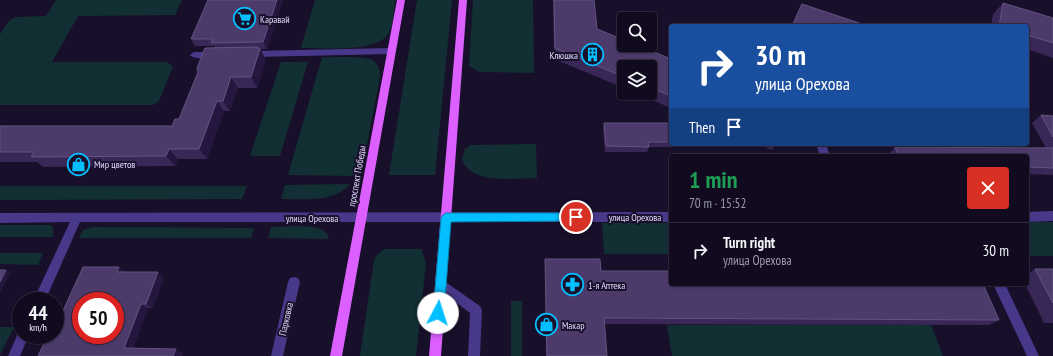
<!DOCTYPE html>
<html lang="en">
<head>
<meta charset="utf-8">
<style>
  :root { --surface:#120b20; --page:#1f192d; --text:#f1f3f6; --muted:#9c9ba5; --line:#312b3e }
  body { margin:0; font-family:"PT Sans Narrow",sans-serif; background:var(--page); color:var(--text); height:100vh; display:flex; flex-direction:column; font-size:15px; white-space:nowrap }
  * { box-sizing:border-box; margin:0 }
  p { font-size:13px; color:var(--muted) }
  .icon { flex:none; width:22px; height:22px; fill:none; stroke:currentColor; stroke-width:2; stroke-linecap:round; stroke-linejoin:round }
  .map { position:relative; flex:1; overflow:hidden }
  .side { position:absolute; left:669px; top:154px; width:360px; height:132px; display:flex; flex-direction:column; background:var(--surface); border-radius:4px; box-shadow:0 1px 3px #0004,0 0 0 1px var(--line) }
  .side>* { flex:none }
  .top-card { position:absolute; left:669px; top:24px; width:360px; height:122px; border-radius:4px; box-shadow:0 1px 3px #0004,0 0 0 1px var(--line); background:#1a4fa0; color:#fff; overflow:hidden }
  .controls { position:absolute; left:617px; top:12px; display:grid; gap:8px }
  .controls a { display:grid; place-items:center; width:40px; height:40px; border-radius:4px; background:var(--surface); box-shadow:0 1px 3px #0004,0 0 0 1px var(--line); font-size:20px }
  .speed { position:absolute; left:12px; top:292px; display:flex; gap:8px; font-size:20px; font-weight:700; text-align:center }
  .speed>* { display:grid; place-content:center; width:52px; height:52px; border-radius:50%; background:var(--surface); box-shadow:0 1px 3px #0004,0 0 0 1px var(--line); line-height:1 }
  .speed small { font-size:10px; font-weight:400 }
  .speed .limit { border:6px solid #d22; background:#fff; color:#111 }
  .pin { position:absolute; display:grid; place-items:center; width:34px; height:34px; color:#fff; margin:-17px; border:2px solid #fff; border-radius:50%; box-shadow:0 1px 4px #0007 }
  .me { position:absolute; width:44px; margin:-22px; rotate:5deg; stroke-linejoin:round; filter:drop-shadow(0 0 3px #0008) }
  .turn { display:flex; align-items:center; gap:14px; height:84px; padding:0 20px; font-size:18px }
  .turn .icon { width:52px; height:52px; stroke-width:2.5 }
  .turn b { display:block; font-size:28px; line-height:34px }
  .then { display:flex; align-items:center; height:38px; padding:0 20px; background:#0003; gap:8px; font-size:15px }
  .round { display:grid; place-items:center; flex:none; width:42px; height:42px; border-radius:4px; background:var(--page) }
  .head { display:flex; align-items:center; justify-content:space-between; height:68px; padding:0 20px }
  h1 { font-size:24px; font-weight:700; line-height:30px; color:#1e9e55 }
  ul { padding:0; list-style:none }
  li { display:flex; align-items:center; gap:12px; height:56px; padding:0 20px; border-top:1px solid var(--line) }
  li div { flex:1 }
  li b { display:block; font-size:15px }
  li em { font-style:normal }
  .map>svg:first-child { display:block }
</style>
</head>
<body>
<div class="map">
<svg width="1053" height="356" viewBox="0 0 1053 356">
  <rect width="100%" height="100%" fill="#180f2a"/>
  <path fill="#123034" d="M56,0h126l-7,15 -97,1 -26,46h114l7,4 -14,35 -6,4h-153v-71l10,-14 6,-3 30,-1z
    M315,0h80c-1,10 -1,25 -7,34 -11,19 -66,14 -87,14z
    M417,0h35l-17,175h-46z
    M473,0h60l1,73 -55,-1 -10,-6z
    M322,57c12,1 42,-2 52,4 4,4 6,10 6,15l-19,100 -73,-1z
    M281,62h27l-28,94h-30z
    M536,144l1,34c-22,0 -67,7 -75,-19l3,-10 6,-4z
    M350,184c-16,19 -47,15 -69,15l4,-14z
    M0,186h247l-5,13 -242,1z
    M1027,222h26v34h-26z
    M602,223h69v31h-67z
    M0,225h50l3,2v10h-53z
    M301,226c10,1 26,0 28,13l-61,-1 3,-11z
    M93,227l161,1 -3,10h-172l4,-8z
    M384,249h37l5,14 -10,93h-56l14,-96 3,-5z
    M0,253h43l-5,12 -38,-1z
    M511,301h11v55h-11z
    M667,325h264l12,31h-271z
    M0,327h14l-14,28z"/>
  <g fill="none" stroke-linecap="round" stroke-linejoin="round">
    <path fill="#48388a" fill-rule="evenodd" d="M392,48l4,3 -4,3 -142,3 -4,-3 4,-3z
      M194,52h22l4,3c-4,5 -26,5 -30,0z
      M816,144h10l4,12h-10z
      M1053,211v10l-26,1v-10z
      M671,212v10h-591l-35,79h-12l37,-79 -70,1v-10z
      M294,277l4,1 2,4 -17,74h-12l17,-74 2,-4z
      M441,279l39,27 2,4 -2,46h-12l2,-43 -33,-25 -2,-4 2,-4z
      M993,284h12l34,72h-12z
      M21,330v5h8l-9,21h-12l11,-25z"/>
    <path fill="#dc5fff" fill-rule="evenodd" d="M397,0h8l-63,356h-12z
      M459,0h8l-26,356h-12z"/>
  </g>
  <path fill="#392758" d="M208,0h75l-16,49h-6l5,11 -9,28h-19l-8,23h-6l-17,48h-29l-3,7 -132,1 -6,-5h-36l-1,2v-38h172l7,-7 36,-71 -1,-2h-19l-4,-7z
    M553,0h41l3,29 74,30v49l-36,-15h15v-26h-26v21l-70,-29z
    M1003,3l50,15v40l-26,-9v-23h-36l2,-12z
    M1041,115l12,1v59l-26,-1v-18h-138v-2l6,-7 151,1 -14,-25z
    M604,123h67v21h3l-1,3h-24l-2,5h-42l-2,-23z
    M758,144h17l-3,6z
    M545,259l56,12 398,49 -10,5 -384,-1 2,32h-61z
    M119,267l7,5 38,5 -11,31h-5l-15,40 50,5 -1,3h-144l18,-30z
    M1035,269h18v54h-9l-19,-39h2v-10z"/>
  <path fill="#24163e" d="M277,0h6l-16,49 -4,-7z
    M258,47l2,3v-1l6,11 -9,28 -6,-11z
    M231,77l7,11 -8,23 -7,-10z
    M217,101l7,10 -17,48 -8,-10z
    M169,149l9,10 -3,7 -9,-10z
    M119,267l8,5h-10z
    M6,270l5,2 -11,21v-11z
    M158,272l6,5 -11,31 -7,-4z
    M141,304l7,4 -16,44 -8,-4z
    M176,349l7,4 -1,3h-9z"/>
  <path fill="#4b3a6a" stroke="#635381" fill-rule="evenodd" d="M208,0h69l-14,42 -52,1 2,-4h-22z
    M554,0h40l3,29 27,11v5h13l34,14v37l-21,-9v-20h-26v10l-69,-29z
    M1003,3l50,15v25l-26,-8v-9h-28z
    M802,4l66,22h-76z
    M258,47v2h2l-9,28h-20l-8,24h-6l-18,48h-30l-3,7 -135,1 3,-5h-34v-26h172l3,-7h4l19,-47 -1,-4 8,-20z
    M1041,115l12,1v21z
    M604,123h67v19h-23l1,5 -43,-1z
    M895,147l158,1v20l-26,-1v-11h-128z
    M545,259h55l1,12h70v13h312l16,36 -395,-2 3,38h-60z
    M83,267h36l-2,5h41l-12,32h-5l-17,44 52,1 -3,7h-135l10,-21h7v-9h1zM81,301h34v34h-34z
    M1035,269h18v34z
    M0,270h6l-6,12z"/>
  <path fill="#04bfff" stroke="#037ca6" d="M446,213h130l3,1 2,3 -2,3 -3,1 -125,1 -7,91 -2,3 -4,2 -3,-2 -2,-3 8,-95 2,-3z"/>
  <defs>
    <symbol id="supermarket-ring" viewBox="-11 -11 22 22"><circle r="9.5" fill="#180f2a" stroke="#04bfff" stroke-width="1.5"/><path d="M-6-5.5h2.5l.6 2H6L4.5 2H-2.5L-4.4-4H-6ZM-1.5 3.2a1.3 1.3 0 1 0 .1 0ZM3 3.2a1.3 1.3 0 1 0 .1 0Z" fill="#04bfff"/></symbol>
    <symbol id="building-ring" viewBox="-11 -11 22 22"><circle r="9.5" fill="#180f2a" stroke="#04bfff" stroke-width="1.5"/><path d="M-4-6H4V6H1V3H-1V6H-4ZM-2.5-4.3h1.7v1.8h-1.7ZM.8-4.3h1.7v1.8H.8ZM-2.5-1h1.7V.8h-1.7ZM.8-1h1.7V.8H.8Z" fill="#04bfff"/></symbol>
    <symbol id="shop-ring" viewBox="-11 -11 22 22"><circle r="9.5" fill="#180f2a" stroke="#04bfff" stroke-width="1.5"/><path d="M-5-2.5h2.3a2.7 3.5 0 0 1 5.4 0H5L5.5 6h-11ZM-1.5-2.5h3a1.5 2.3 0 0 0-3 0Z" fill="#04bfff"/></symbol>
    <symbol id="pharmacy-ring" viewBox="-11 -11 22 22"><circle r="9.5" fill="#180f2a" stroke="#04bfff" stroke-width="1.5"/><path d="M-2-6h4v4h4v4h-4v4h-4v-4h-4v-4h4Z" fill="#04bfff"/></symbol>
  </defs>
  <g fill-rule="evenodd">
    <use href="#supermarket-ring" x="232" y="6" width="25" height="25"/>
    <use href="#building-ring" x="580" y="42" width="25" height="25"/>
    <use href="#shop-ring" x="66" y="152" width="25" height="25"/>
    <use href="#pharmacy-ring" x="560" y="272" width="25" height="25"/>
    <use href="#shop-ring" x="534" y="312" width="25" height="25"/>
  </g>
  <g text-anchor="middle" dominant-baseline="central" stroke-width="4" stroke-linejoin="round" paint-order="stroke">
    <g font-size="10" fill="#e2d8ff" stroke="#180f2a" text-anchor="start">
      <text x="260" y="19">Каравай</text>
      <text x="578" y="55" text-anchor="end">Клюшка</text>
      <text x="94" y="164">Мир цветов</text>
      <text x="588" y="285">1-я Аптека</text>
      <text x="562" y="325">Макар</text>
    </g>
    <g font-size="10" fill="#e2d8ff" stroke="#180f2a">
      <text transform="translate(357 176) rotate(-80)">проспект Победы</text>
      <text x="635" y="217">улица Орехова</text>
      <text x="312" y="218">улица Орехова</text>
      <text transform="translate(286 319) rotate(-77)">Парковка</text>
    </g>
  </g>
</svg>
<div class="controls">
<a><svg class="icon" aria-label="search" viewBox="0 0 24 24"><circle cx="10" cy="10" r="6"/><path d="M15 15l6 6"/></svg></a>
<a><svg class="icon" aria-label="layers" viewBox="0 0 24 24"><path d="M12 4l9 5-9 5-9-5zM3 14l9 5 9-5"/></svg></a>
</div>
<div class="speed"><div>44<small>km/h</small></div><div class="limit">50</div></div>
<div class="pin" style="left:576px;top:217px;background:#d93025"><svg class="icon" aria-label="arrive" viewBox="0 0 24 24"><path d="M6 21V4h12l-3 4 3 4H6"/></svg></div>
<svg class="me" style="left:438px;top:313px" viewBox="-20 -20 40 40"><circle r="19" fill="#fff"/><path d="M0-13L10 11 0 6-10 11z" fill="#04bfff"/></svg>
<div class="top-card">
<div class="turn"><svg class="icon" aria-label="right" viewBox="0 0 24 24"><path d="M7 20v-9h11M14 6l5 5-5 5"/></svg><div><b>30 m</b>улица Орехова</div></div>
<div class="then">Then<svg class="icon" aria-label="arrive" viewBox="0 0 24 24"><path d="M6 21V4h12l-3 4 3 4H6"/></svg></div>
</div>
<section class="side">
<div class="head"><div><h1>1 min</h1><p>70 m · 15:52</p></div><a class="round" style="background:#d93025;color:#fff"><svg class="icon" aria-label="close" viewBox="0 0 24 24"><path d="M6 6l12 12M18 6L6 18"/></svg></a></div>
<ul>
<li><svg class="icon" aria-label="right" viewBox="0 0 24 24"><path d="M7 20v-9h11M14 6l5 5-5 5"/></svg><div><b>Turn right</b><p>улица Орехова</p></div><em>30 m</em></li>
</ul>
</section>
</div>
</body>
</html>
